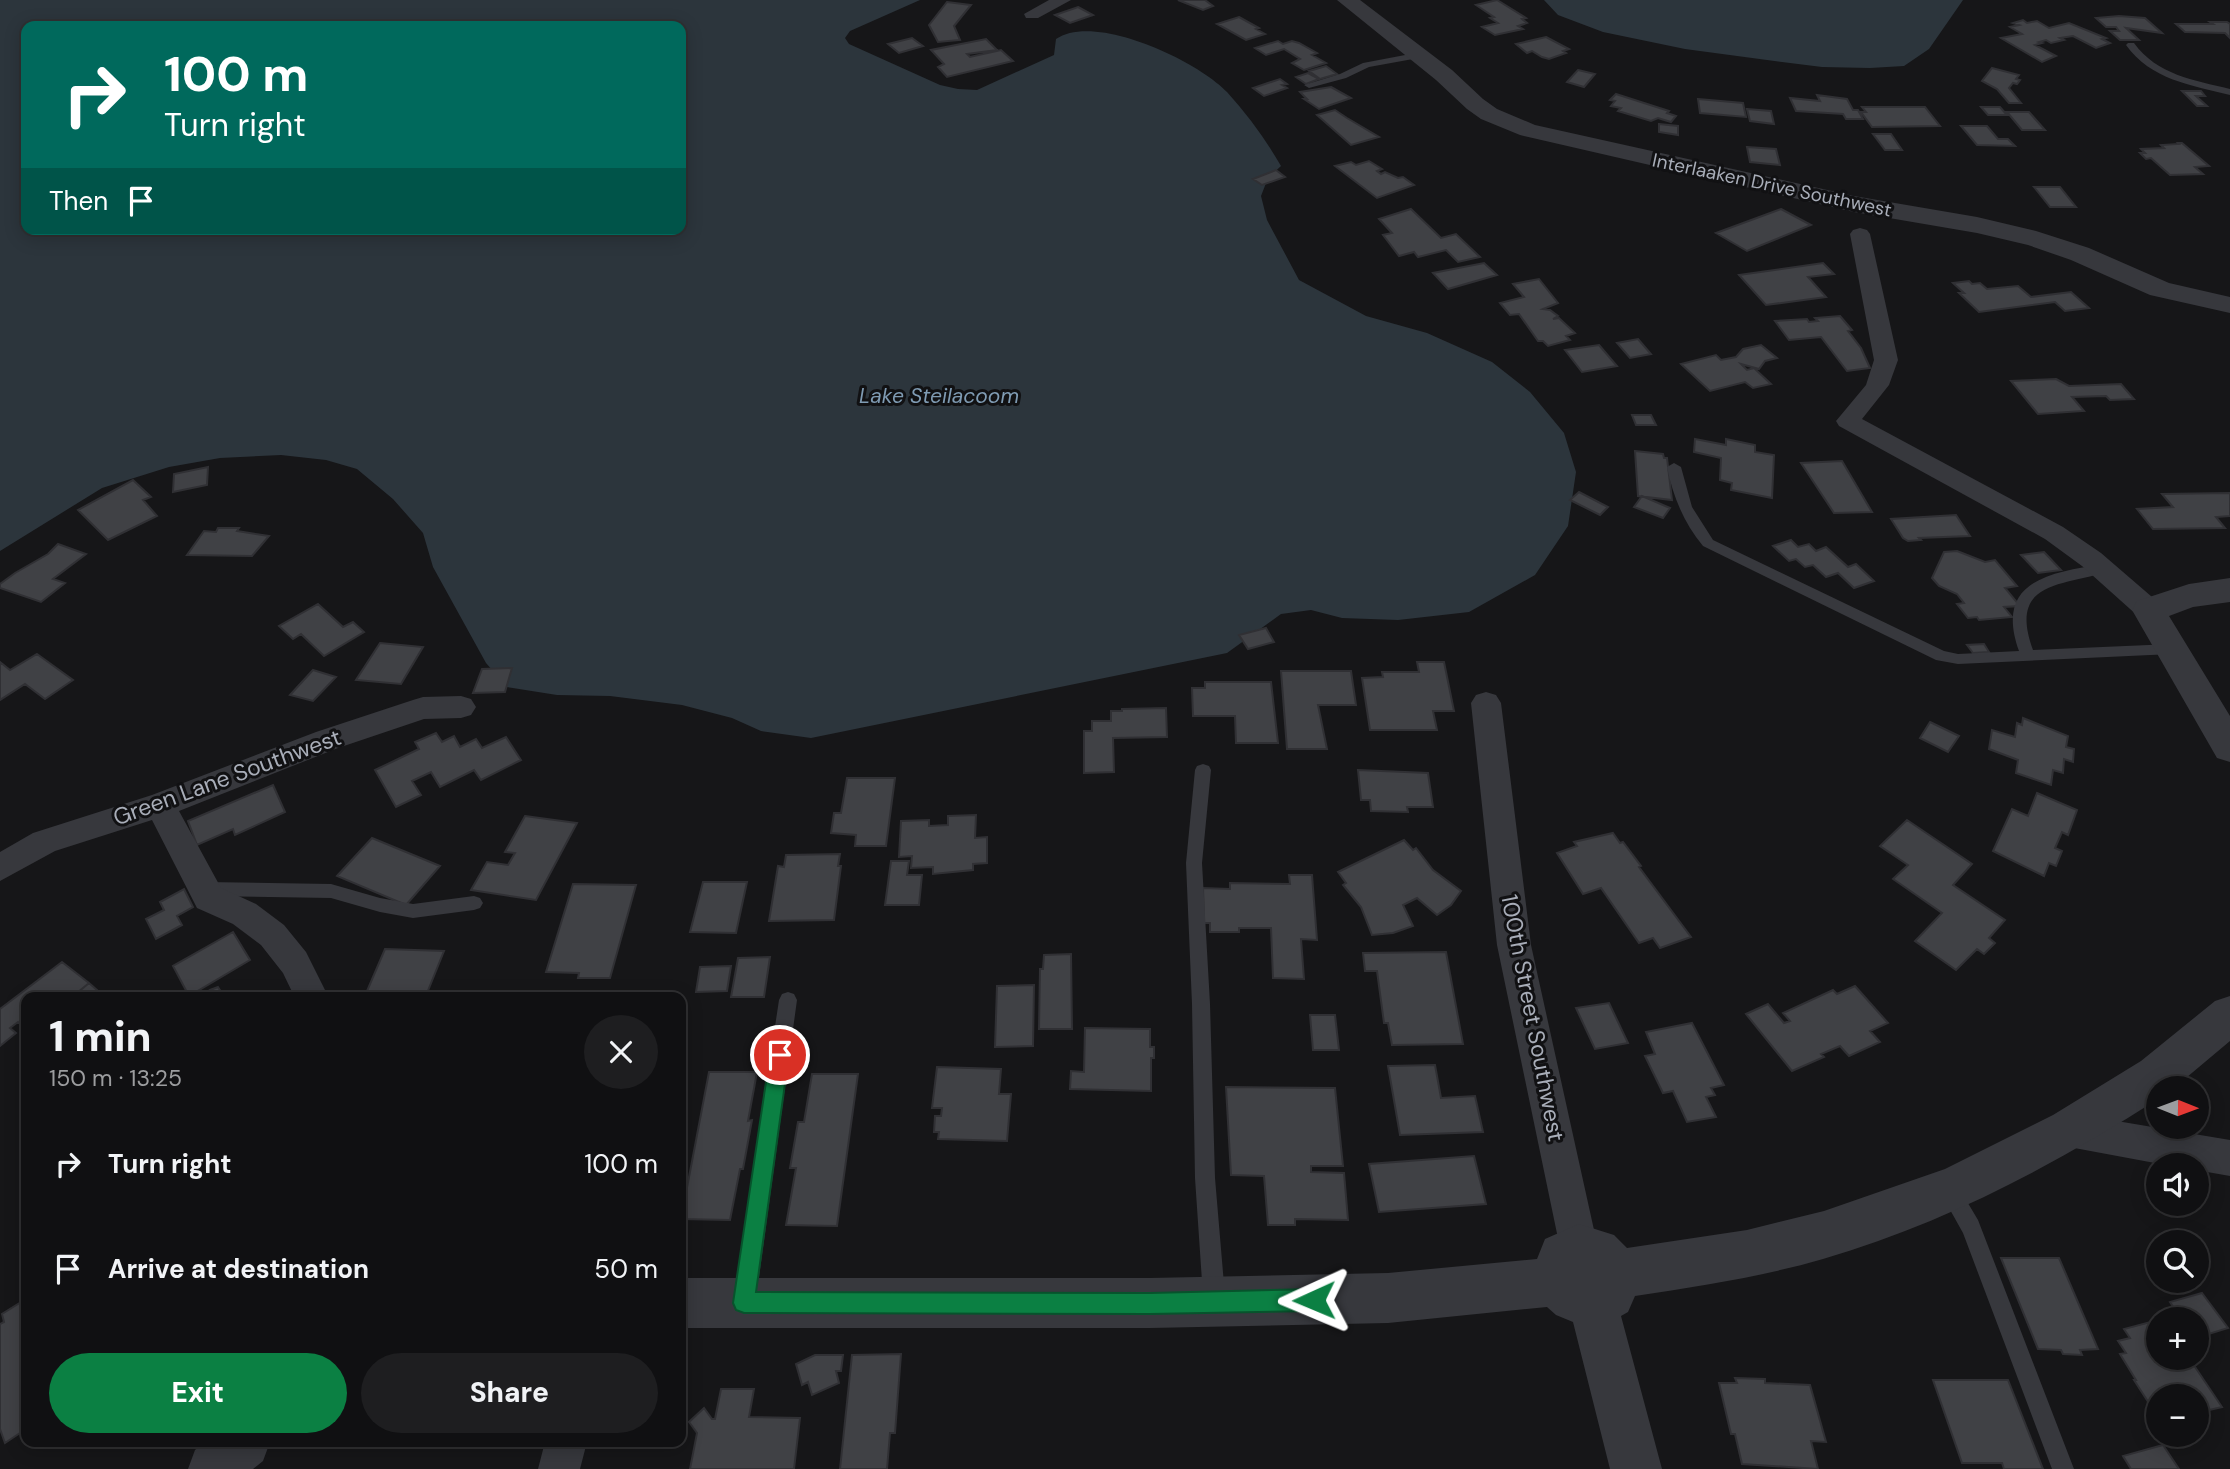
<!DOCTYPE html>
<html lang="en">
<head>
<meta charset="utf-8">
<style>
  :root { --surface:#101012; --page:#1e1e20; --text:#f1f3f6; --muted:#9c9d9f; --line:#303032; --accent:#0b8043 }
  body { margin:0; font-family:"DM Sans",sans-serif; background:var(--page); color:var(--text); height:100vh; display:flex; flex-direction:column; font-size:26px; white-space:nowrap }
  * { box-sizing:border-box; margin:0 }
  p { font-size:23px; color:var(--muted) }
  .icon { flex:none; width:38px; height:38px; fill:none; stroke:currentColor; stroke-width:2; stroke-linecap:round; stroke-linejoin:round }
  .map { position:relative; flex:1; overflow:hidden }
  .drawer { position:absolute; left:21px; top:992px; width:665px; height:455px; display:flex; flex-direction:column; background:var(--surface); border-radius:14px; box-shadow:0 4px 18px #0003,0 0 0 2px var(--line) }
  .drawer>* { flex:none }
  .banner { position:absolute; left:21px; top:21px; width:665px; height:214px; border-radius:14px; box-shadow:0 4px 18px #0003,0 0 0 2px var(--line); background:#00695c; color:#fff; overflow:hidden }
  .needle { width:46px; rotate:91deg }
  .tools { position:absolute; left:2146px; top:1076px; display:grid; gap:14px }
  .tools a { display:grid; place-items:center; width:63px; height:63px; border-radius:50%; background:var(--surface); box-shadow:0 4px 18px #0003,0 0 0 2px var(--line); font-size:35px }
  .pin { position:absolute; display:grid; place-items:center; width:60px; height:60px; color:#fff; margin:-30px; border:4px solid #fff; border-radius:50%; box-shadow:0 2px 7px #0007 }
  .me { position:absolute; width:77px; margin:-38px; rotate:269deg; stroke-linejoin:round; filter:drop-shadow(0 0 5px #0008) }
  .turn { display:flex; align-items:center; gap:24px; height:147px; padding:0 28px; font-size:32px }
  .turn .icon { width:91px; height:91px; stroke-width:2.5 }
  .turn b { display:block; font-size:49px; line-height:60px }
  .then { display:flex; align-items:center; height:66px; padding:0 28px; background:#0003; gap:14px; font-size:26px }
  .round { display:grid; place-items:center; flex:none; width:74px; height:74px; border-radius:37px; background:var(--page) }
  .overview { display:flex; align-items:center; justify-content:space-between; height:119px; padding:0 28px }
  h1 { font-size:42px; font-weight:800; line-height:52px }
  .button { display:flex; gap:14px; margin-top:auto; padding:14px 28px }
  .button a { flex:1; height:80px; border-radius:42px; background:var(--accent); color:#fff; font-size:28px; font-weight:800; line-height:80px; text-align:center }
  .button a+a { background:var(--page); color:var(--text) }
  ul { padding:0; list-style:none }
  li { display:flex; align-items:center; gap:21px; height:105px; padding:0 28px }
  li div { flex:1 }
  li b { display:block; font-size:26px }
  li em { font-style:normal }
  .map>svg:first-child { display:block }
</style>
</head>
<body>
<div class="map">
<svg width="2230" height="1469" viewBox="0 0 2230 1469">
  <rect width="100%" height="100%" fill="#161618"/>
  <path fill="#2c353c" fill-rule="evenodd" d="M0,0h920l-70,31 -5,7 4,6 91,41 18,4 19,1 77,-35 2,-16c39,-27 142,22 171,53 21,23 39,48 54,74l-13,12 -7,18 6,24 32,60 67,36 61,17 65,29 38,30 34,41 12,39 -8,54 -33,49 -66,37 -71,8 -56,-2 -31,-8 -30,4 -54,39 -416,85 -50,-7 -29,-13 -50,-13 -72,-9 -53,-1 -50,-8 -21,-24 -53,-96 -10,-34 -30,-34 -36,-30 -31,-9 -45,-5 -61,3 -51,9 -67,21 -102,63zM26,26h655v203h-655z
    M1544,0h419l-34,49 -25,17 -34,2 -48,-1 -55,-7 -82,-11 -82,-17 -45,-17z"/>
  <path fill="#404145" stroke="#303034" stroke-width="2" d="M1178,0h27l8,6 -10,4z
    M1497,0l29,18 -4,1 5,4 -9,3 5,3 -28,6 -13,-8 16,-4 -8,-5 4,-1 -18,-12z
    M947,2l24,3 -17,21 6,14 -22,2 -9,-17z
    M1078,7l15,8 -23,8 -15,-8z
    M2119,16l26,2 17,15 -36,-5 13,12h-19l-10,-9h9l-3,-4h-10l-10,-9z
    M1239,17l20,11 -3,1 9,5 -19,6 -29,-16z
    M2023,20l4,3 10,-2 12,7 20,-5 37,15 -4,1 8,4 -14,5 -23,-12 -13,2 4,2 -13,3 -5,-3 -7,2 3,1 -7,2 21,11 -14,6 -41,-24 21,-4 -12,-7 9,-2 -6,-2z
    M2210,22h17l3,2v14l-5,-5 -40,-1 -9,-8h37z
    M1546,37l23,12 -6,2 3,2 -17,6 -7,-2 -10,-6 -5,2 -11,-9z
    M912,38l11,8 -24,7 -11,-9z
    M986,39l11,11 -30,4 3,3 31,-7 12,11 -66,16 -9,-10 6,-3 -13,-14z
    M1278,41l5,3 9,-3 7,2 18,10 -5,2 14,8 -22,7 -12,-7 8,-4 -16,-10 -18,6 -11,-7z
    M1326,66l11,8 -17,5 -11,-8z
    M1992,68l27,7 -3,4 4,1 -3,4 -4,-1 -4,5 12,15h-12l-12,-14 -15,-8z
    M1578,70l17,4 -11,13 -17,-5z
    M1308,73l11,6 -13,5 -10,-7z
    M1280,79l7,5 -5,1 5,3 -23,8 -11,-8z
    M1331,87l20,11 -32,11 -15,-10h3l-7,-7z
    M2182,91h19l4,5h-9l11,10h-10z
    M1616,94l53,17 -2,2 9,3 -5,6 -13,-4 -7,3 -33,-10 3,-3 -10,-2 4,-5 -5,-1z
    M1817,95l30,4 6,11h5l5,9h-17l-3,-5 -47,-3 -6,-13 30,3z
    M1698,99l45,4 3,14 -46,-4z
    M1862,107h63l15,19 -68,1 -11,-15h5z
    M1981,107h19l7,8h-19z
    M1747,109l24,2 3,13 -24,-3z
    M1335,110l12,8 32,19 -28,8 -34,-30z
    M2007,112h22l16,18h-23z
    M1659,124l19,2v9l-19,-3z
    M1961,126h26l11,13h10l7,7 -38,-1z
    M1873,134h18l11,16h-17z
    M2178,143h4l27,23 -14,1 8,7 -33,1 -19,-17 -5,1 -6,-6h5l-4,-4 23,-1 -3,-3 18,-1z
    M1747,147l29,2 4,16 -30,-3z
    M1369,161l13,8 -5,2 4,3 4,-2 13,6 5,-1 11,8 -37,13 -42,-32 16,-4 5,3z
    M1276,170l9,7 -23,8 -9,-6z
    M2034,187h26l16,20h-26z
    M1411,209l30,29 15,-4 24,23 -22,5 -12,-12 -28,7 -4,-5 -15,4 -16,-21 9,-2 -13,-14z
    M1781,209l30,16 -64,26 -31,-18z
    M1484,263l13,12 -49,14 -15,-16z
    M1823,263l11,11 -26,3 18,20 -60,8 -27,-30z
    M1539,279l19,24 -15,6 7,1 8,6 -5,3 6,-1 16,15 -9,3 4,4 -22,6 -5,-5h-5l-19,-27 -9,1 -10,-12 24,-6 -11,-13z
    M1969,281l3,3 8,-1 7,6 31,-3 13,11 40,-5 18,16 -24,3 -10,-9 -76,10 -20,-19h5l-11,-10z
    M1840,316l12,14 -4,1 13,17 9,20 -23,3 -26,-34 -32,3 -14,-19 32,-2 2,3 9,-1 -3,-3z
    M1638,339l13,15 -21,4 -13,-15z
    M1599,345l18,21 -35,6 -17,-22z
    M1761,345l16,13 -12,3 -6,8 -18,-5 6,6 7,-2 17,16 -18,4 -8,-6 -35,9 -29,-27 35,-9 5,5 15,-3 7,-8z
    M2056,379l13,7 52,-2 13,15 -24,1 -4,-4 -34,1 12,14 -46,3 -27,-33z
    M1632,415h19l5,10h-20z
    M1695,439l31,6v-6l29,6v7l19,3 -2,43 -41,-8 1,-7 -12,-3 1,-22 -27,-6z
    M1635,451l28,3 1,4h3l5,42 -34,-4z
    M1842,461l30,51 -38,1 -33,-50z
    M208,467l-1,18 -34,7 1,-18z
    M133,480l18,17 -8,3 14,16 -49,24 -30,-30z
    M1579,492l29,15 -8,8 -30,-15z
    M2230,493v23l-14,1 9,11 -72,1 -16,-20 36,-2 -11,-13z
    M1642,496l28,12 -7,10 -29,-11z
    M1956,515l14,21 -51,2 2,2 -13,1 -5,-3 -12,-19z
    M218,528h21l-2,3 32,5 -17,20 -65,-1 17,-24 12,1z
    M1791,540l7,7 11,-3 7,7 10,-4 22,20 8,-3 18,17 -20,7 -16,-15 -12,4 -13,-12 -8,2 -9,-8 -7,2 -16,-15z
    M58,544l28,10 -33,25 12,4 -24,19 -41,-14v-4l15,-11 33,-19z
    M1957,551l28,11 10,-2 22,26 -12,2 15,18 -16,1 8,10 -33,3 -2,-3 -9,1 -11,-14 7,-1 -7,-9 -18,-8 -7,-8 12,-26z
    M2044,552l17,18 -23,3 -17,-18z
    M318,604l25,23 10,-5 11,10 -40,24 -23,-22 -8,5 -14,-13z
    M1266,628l8,14 -26,7 -9,-14z
    M380,643l43,4 -22,37 -45,-4z
    M1984,644l5,8 -16,1 -6,-8z
    M37,654l36,26 -28,19 -20,-15 -25,16v-38l10,8z
    M1417,662h27l10,49h-21l4,19h-67l-8,-52 21,-1 -1,-5h37z
    M512,668l-7,24 -32,1 9,-24z
    M313,670l23,7 -23,24 -23,-6z
    M1281,671h70l5,34h-38l9,44h-40z
    M1205,682h66l7,61h-42l-1,-27h-42l-1,-28h13z
    M1166,708l1,29 -54,1 1,34 -30,1v-42h8v-10h19v-10h11v-2z
    M2023,718l45,18 -2,11 8,2 -1,13 -9,-3 -1,14 -10,-3 -2,15 -35,-12 2,-13 -29,-11 3,-19 23,7 2,-14 5,2z
    M1930,722l29,14 -11,16 -28,-14z
    M436,733l6,9 12,-6 6,11 16,-8 6,9 24,-11 15,23 -40,20 -7,-10 -34,17 -9,-15 -19,9 9,14 -25,12 -21,-37 44,-21 -4,-7z
    M1358,770l70,3 5,34h-26l1,5 -37,-1 -1,-11h-9z
    M847,778h48l-9,68h-31l1,-11 -25,-2 3,-20h7z
    M273,785l12,27 -50,23 -2,-6 -36,16 -9,-24z
    M2037,793l40,17 -9,25 -6,-3 -7,16 7,3 -6,15 -7,-3 -5,13 -51,-25 19,-42 16,7z
    M976,815l-1,23 12,-1v26l-14,1v6l-40,4v-7l-22,1 1,-12 -13,1 2,-36 28,-1v6l19,-1v-9z
    M525,816l52,7 -41,77 -65,-10 16,-28 21,3 7,-12 -10,-1z
    M1907,820l65,44 -19,21 52,35 -16,18 6,5 -11,11 -7,-5 -21,21 -41,-29 27,-28 -49,-34 15,-14 -28,-19z
    M1613,833l7,10 3,-1 18,24 -2,1 52,70 -31,11 -7,-10 -14,5 -38,-55 -18,6 -26,-41 20,-7 -3,-4z
    M372,838l68,28 -34,39 -69,-29z
    M1404,840l9,10 3,-2 17,22 28,21 -10,14 -14,10 -20,-17 -14,7 10,21 -20,7 -21,2 -11,-28 -18,-22 3,-2 -8,-11z
    M840,854l-2,12h3l-7,54 -65,1 9,-55 6,1 2,-12z
    M891,861h18l-2,14h15l-3,30h-34z
    M1289,875h23l5,65 -16,-1 3,40 -31,-1 -2,-50h-32v4h-29v-9h-6l-1,-35 27,1v-6l60,1z
    M703,882h44l-11,51 -46,-1z
    M573,884l63,1 -26,93h-32l1,-5 -33,-1z
    M184,889l9,18 -16,9 5,9 -26,14 -10,-20 18,-9 -4,-8z
    M233,932l17,28 -61,36 -16,-30z
    M385,949l59,2 -19,47h-61z
    M1446,952l17,92 -71,1 -4,-22h-4l-7,-52h-12l-2,-18z
    M1071,954l1,75h-33l1,-60h3l1,-14z
    M770,957l-6,40h-33l7,-39z
    M62,962l27,21 -18,15h-45v31l-8,-7 -8,6 6,5 -16,13v-37z
    M731,966l-4,25 -31,1 4,-25z
    M89,983l16,14 -34,1z
    M1034,985l-1,61 -38,1 2,-61z
    M1855,986l33,37 -18,8 10,11 -31,14 -9,-10 -19,8 3,3 -32,14 -46,-57 22,-10 16,19 6,-2 -7,-8 50,-23 4,4z
    M218,987l7,11h-27l12,-8z
    M1609,1003l19,40 -33,6 -19,-41z
    M1310,1015h25l4,35h-26z
    M1692,1023l32,62 -13,3 4,7 -9,2 10,20 -29,5 -14,-31 -10,2 -18,-37 10,-2 -9,-22z
    M1085,1028l65,1v18h4v11h-3v33l-81,-2 1,-18 13,1z
    M1435,1065l6,33 34,-2 8,36 -83,3 -12,-69z
    M937,1067l64,2 -2,25h12l-4,47 -69,-2 1,-7h-5l1,-16h6l1,-8h-10z
    M709,1072h48l-9,49 4,-1 -9,49h-3l-10,51 -49,-1z
    M812,1074h46l-21,152 -51,-1 10,-57h-6l8,-46h6z
    M1226,1087l109,1 8,78h-32v6l33,1 4,47 -53,-1v6h-27l-4,-49 -33,-1z
    M1474,1156l12,48 -107,8 -10,-48z
    M2001,1258h58l39,91 -18,1 2,5 -19,-1 -2,-4 -23,-1z
    M2202,1293l26,35 -32,10v-18h-14l-12,-18z
    M26,1299v130l-21,14 -5,-14v-105l4,-2 -2,-8z
    M2158,1320v38h31l33,49 -21,5 -5,-6v-10h-38v21l-24,-37h2l-16,-26 6,-1 -8,-12 12,-3 -6,-9z
    M901,1354l-6,79h-5l-3,36h-47l12,-114z
    M815,1355h28l-2,16h-5l3,12 -27,12 -4,-13 -6,3 -6,-21z
    M1735,1378l30,1v4l45,2 16,57 -15,-1 7,28 -76,-5 -7,-30h-4l-12,-51h18z
    M1933,1380h75l35,89h-39l-2,-6h-40z
    M721,1389h33l-5,28 51,1 -6,51h-104l7,-36 -8,-11 15,-14 8,11h3z
    M2163,1445l16,24h-48l-8,-13z"/>
  <g fill="none" stroke-linecap="round" stroke-linejoin="round">
    <path fill="#37383d" fill-rule="evenodd" d="M2128,43h6c23,32 60,37 96,46v6c-39,-10 -79,-15 -104,-50z
      M1421,52l5,3 -2,2 -55,10 -23,11 -37,10 -5,-3 36,-11 23,-11z
      M1674,463l7,4 11,40 21,33 231,111 14,3 61,-3c-25,-70 30,-78 83,-87l7,5 -2,3c-47,14 -99,10 -74,78l139,-6 7,5 -7,5 -214,10 -22,-4 -233,-114c-19,-23 -30,-49 -36,-79z
      M1203,764l6,2 2,4 -9,93 8,141 5,174 10,118 -4,7 -7,4 -7,-4 -4,-7 -8,-118 -3,-174 -6,-141 9,-93 2,-4z
      M204,882l127,2 49,14 33,6 61,-8 6,2 3,5 -3,5 -6,2 -61,8 -33,-6 -49,-14 -127,-2 -6,-2 -3,-5 3,-5z
      M788,992l6,2 3,6 -41,299 -4,7 -7,4 -7,-4 -4,-7 45,-299 3,-6z
      M1949,1180l7,3 22,37 96,249h-22l-89,-236 -24,-43 3,-7z"/>
    <path fill="#37383d" fill-rule="evenodd" d="M1049,0h22l-33,18h-12l-2,-4z
      M1860,228l7,2 3,4 28,126 -9,25 -27,34 201,108 38,26 58,50 4,7 -4,7 -10,3 -10,-3 -57,-51 -37,-27 -206,-113 -3,-5 30,-36 8,-25 -24,-126 3,-4z
      M1486,692l10,3 5,8 30,242 67,303 -5,14 -14,5 -14,-5 -5,-14 -63,-303 -26,-242 5,-8z
      M461,696l10,3 5,8 -5,8 -10,3 -37,1 -86,29 -159,63 42,77 35,16 28,21 22,27 23,46h-34l-12,-25 -22,-28 -28,-21 -36,-16 -45,-88 -97,31 -55,30v-29l33,-19 119,-38 164,-63 97,-32 10,-3z
      M2069,1113l161,27v36l-34,-6v-4h-25l-102,-19 -13,-5 -5,-12 5,-12z
      M545,1442h42l-7,27h-42z"/>
    <path fill="#37383d" fill-rule="evenodd" d="M1337,0h23l92,70 31,29 14,10 38,16 319,71 123,21 59,14 53,17 80,35 61,14v16l-80,-18 -79,-35 -43,-15 -51,-12 -123,-21 -334,-77 -39,-16 -14,-10 -31,-29z
      M2230,578v24l-37,5 -24,9 61,100v46l-13,-4 -85,-148 5,-9 52,-17z
      M2230,996v45l-56,47h-16v11c-105,67 -215,125 -335,160 -62,18 -125,27 -188,37l-7,16 -7,4 41,153h-52l-37,-147 -17,-7 -9,-8 -159,16 -238,5h-469v-50h469l238,-5 149,-14 8,-20 34,-15 35,11 13,13 120,-18 77,-19 121,-42 108,-54 88,-54 74,-60z
      M205,1442h65l-7,19 -10,8h-65l7,-19z"/>
  </g>
  <path fill="#0b8043" stroke="#07532c" stroke-width="2" d="M780,1047l6,2 3,6 -33,237 394,1 164,-4 7,3 4,8 -4,7 -7,4 -164,3 -406,-1 -8,-3 -3,-7 37,-248 3,-6z"/>
  <g text-anchor="middle" dominant-baseline="central" stroke-width="6" stroke-linejoin="round" paint-order="stroke">
    <g font-size="19" fill="#a8adb8" stroke="#111113">
      <text transform="translate(1772 185) rotate(12)">Interlaaken Drive Southwest</text>
    </g>
    <g font-size="21" font-style="italic" fill="#7f9bb3" stroke="#111113">
      <text x="939" y="396">Lake Steilacoom</text>
    </g>
    <g font-size="23" fill="#a8adb8" stroke="#111113">
      <text transform="translate(227 777) rotate(-20)">Green Lane Southwest</text>
      <text transform="translate(1533 1018) rotate(79)">100th Street Southwest</text>
    </g>
  </g>
</svg>
<div class="tools">
<a><svg class="needle" viewBox="-14 -14 28 28"><path d="M0-13l5 13h-10z" fill="#e53935"/><path d="M0 13l5-13h-10z" fill="#9c9d9f"/></svg></a>
<a><svg class="icon" aria-label="sound" viewBox="0 0 24 24"><path d="M4 9h4l5-4v14l-5-4H4zM17 9q2 3 0 6"/></svg></a>
<a><svg class="icon" aria-label="search" viewBox="0 0 24 24"><circle cx="10" cy="10" r="6"/><path d="M15 15l6 6"/></svg></a>
<a>+</a>
<a>−</a>
</div>
<div class="pin" style="left:780px;top:1055px;background:#d93025"><svg class="icon" aria-label="arrive" viewBox="0 0 24 24"><path d="M6 21V4h12l-3 4 3 4H6"/></svg></div>
<svg class="me" style="left:1314px;top:1300px" viewBox="-20 -20 40 40"><path d="M0-17L14 15 0 8-14 15z" fill="#0b8043" stroke="#fff" stroke-width="4"/></svg>
<div class="banner">
<div class="turn"><svg class="icon" aria-label="right" viewBox="0 0 24 24"><path d="M7 20v-9h11M14 6l5 5-5 5"/></svg><div><b>100 m</b>Turn right</div></div>
<div class="then">Then<svg class="icon" aria-label="arrive" viewBox="0 0 24 24"><path d="M6 21V4h12l-3 4 3 4H6"/></svg></div>
</div>
<section class="drawer">
<div class="overview"><div><h1>1 min</h1><p>150 m · 13:25</p></div><a class="round"><svg class="icon" aria-label="close" viewBox="0 0 24 24"><path d="M6 6l12 12M18 6L6 18"/></svg></a></div>
<ul>
<li><svg class="icon" aria-label="right" viewBox="0 0 24 24"><path d="M7 20v-9h11M14 6l5 5-5 5"/></svg><div><b>Turn right</b></div><em>100 m</em></li>
<li><svg class="icon" aria-label="arrive" viewBox="0 0 24 24"><path d="M6 21V4h12l-3 4 3 4H6"/></svg><div><b>Arrive at destination</b></div><em>50 m</em></li>
</ul>
<div class="button"><a>Exit</a><a>Share</a></div>
</section>
</div>
</body>
</html>
